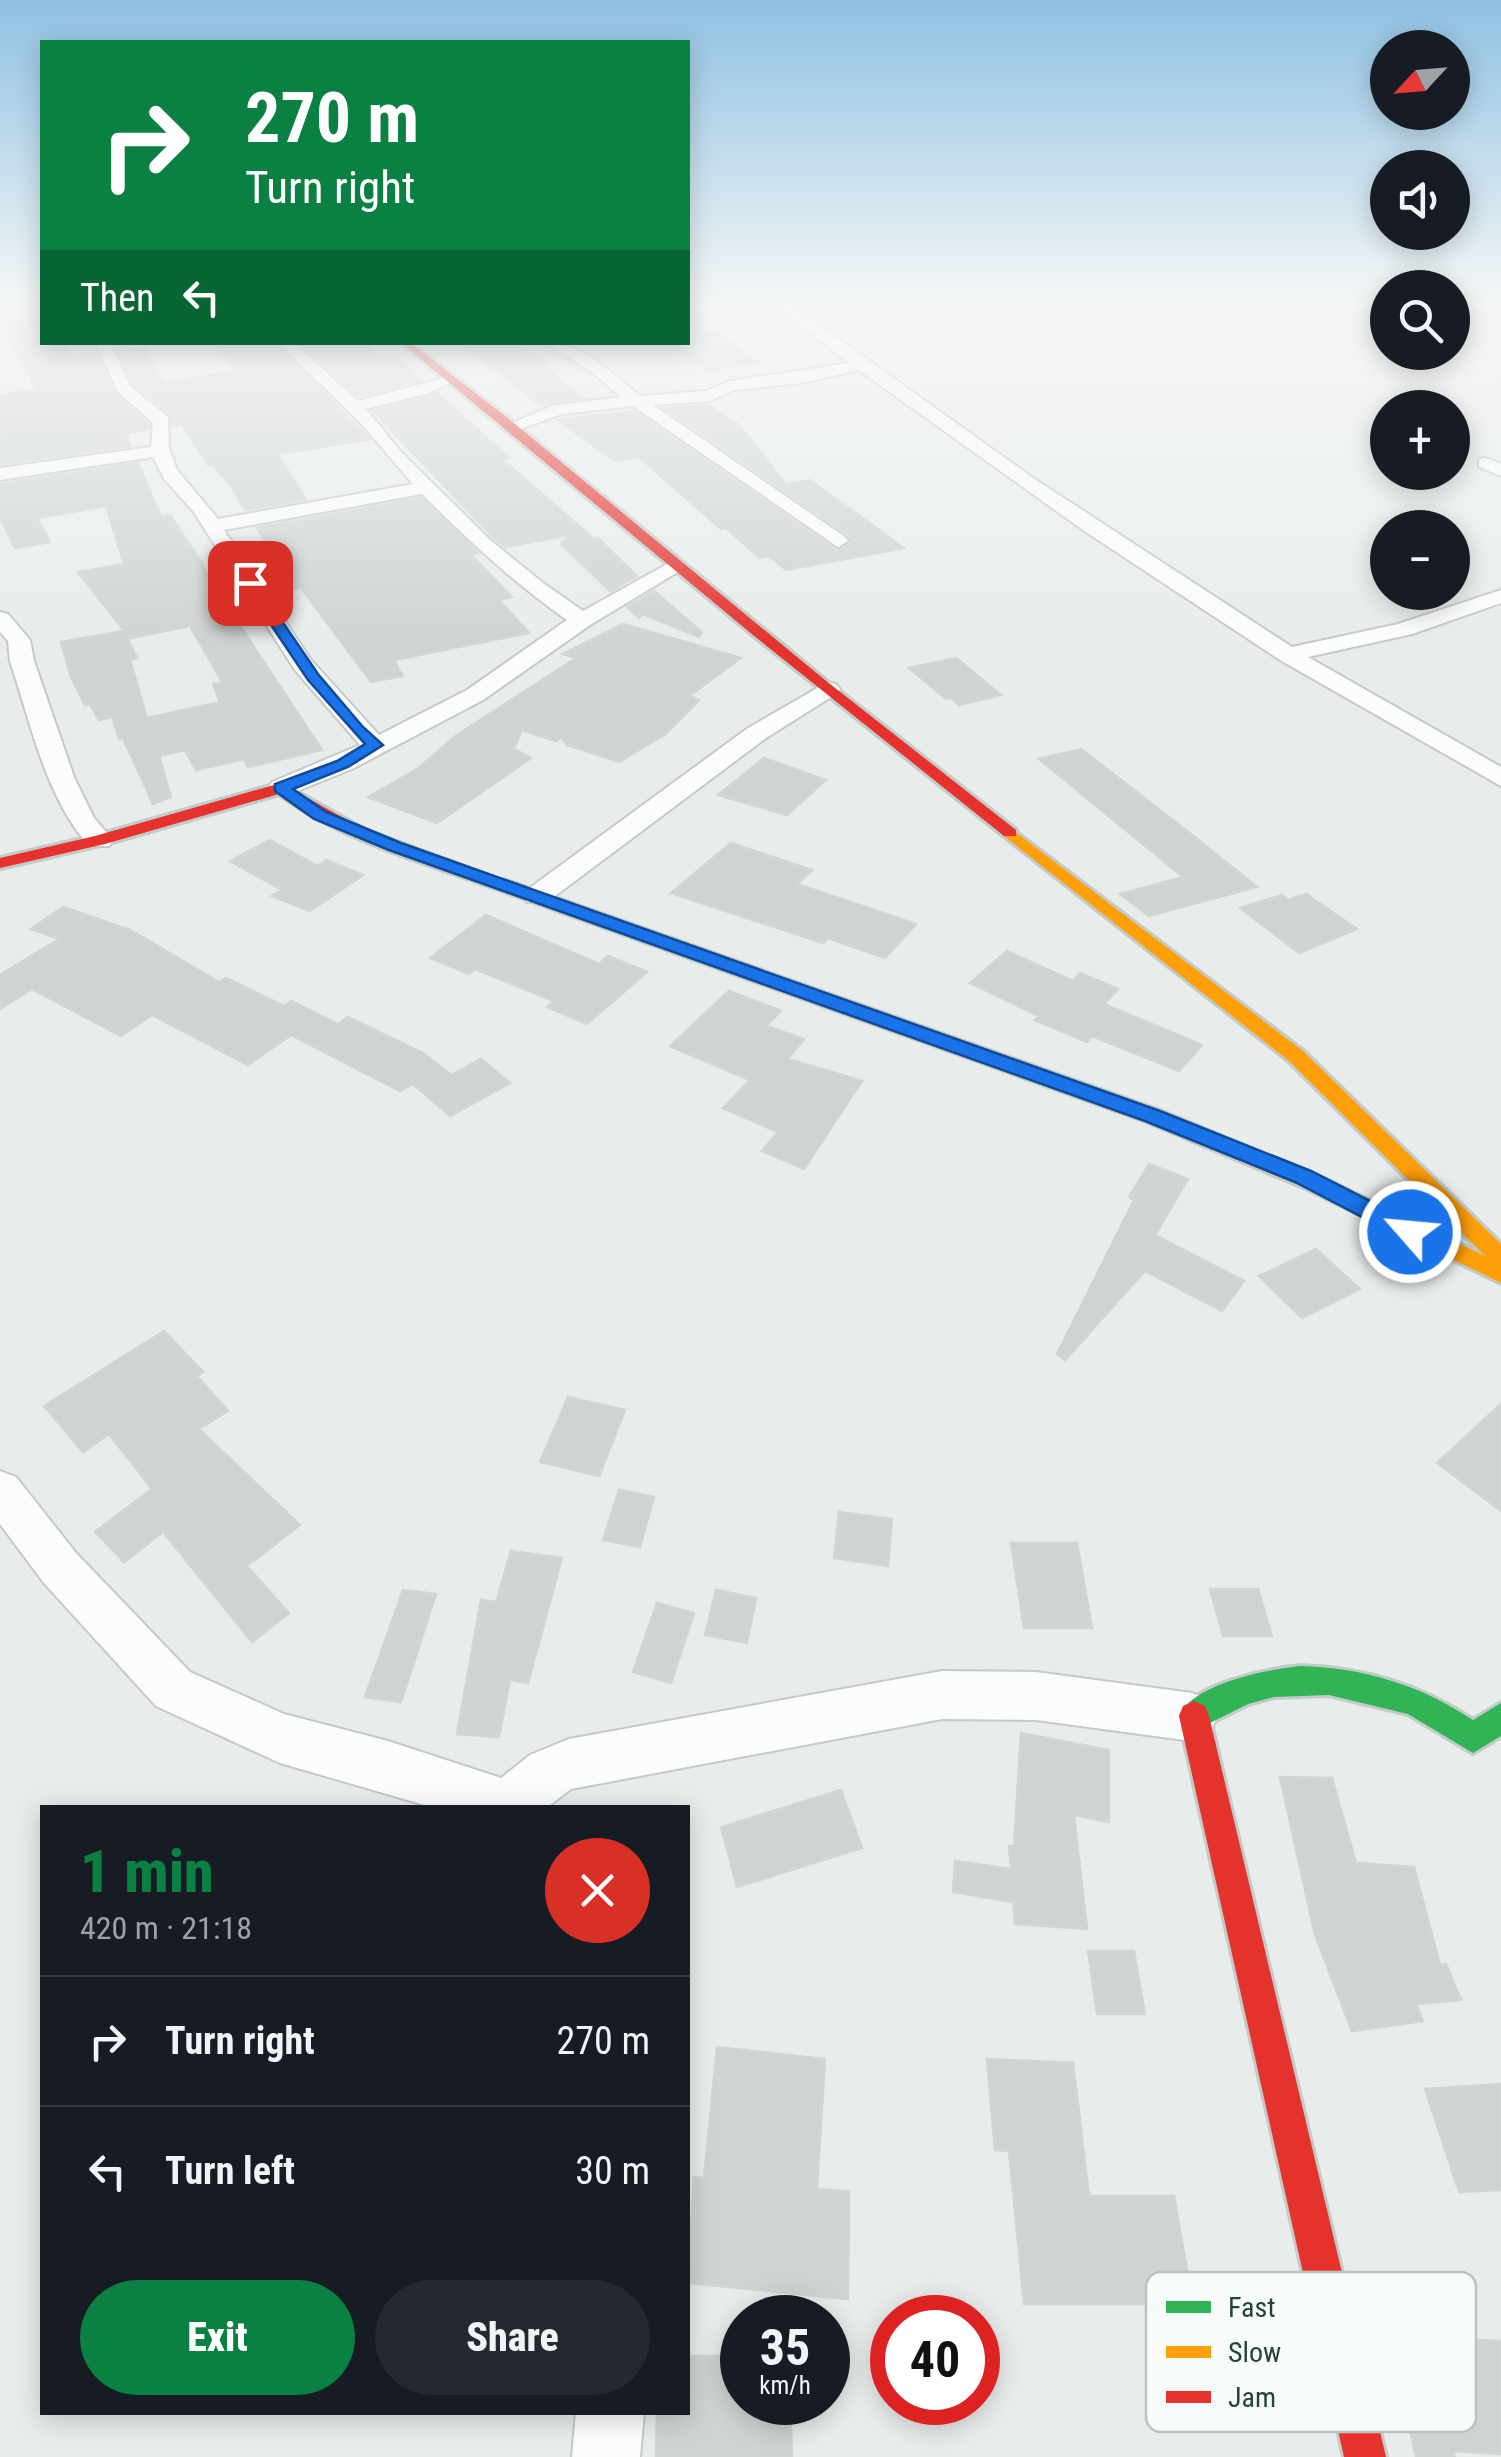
<!DOCTYPE html>
<html lang="en">
<head>
<meta charset="utf-8">
<style>
  :root { --surface:#171b24; --page:#242831; --text:#f1f3f6; --muted:#9ea1a6; --line:#363941; --accent:#0b8043 }
  body { margin:0; font-family:"Roboto Condensed",sans-serif; background:var(--page); color:var(--text); height:100vh; display:flex; flex-direction:column; font-size:38px; white-space:nowrap }
  * { box-sizing:border-box; margin:0 }
  p { font-size:32px; color:var(--muted) }
  .icon { flex:none; width:55px; height:55px; fill:none; stroke:currentColor; stroke-width:2; stroke-linecap:round; stroke-linejoin:round }
  .map { position:relative; flex:1; overflow:hidden }
  .sheet { position:absolute; left:40px; top:1805px; width:650px; height:610px; display:flex; flex-direction:column; background:var(--surface); border-radius:0px; box-shadow:0 5px 25px #0003 }
  .sheet>* { flex:none }
  .top-card { position:absolute; left:40px; top:40px; width:650px; height:305px; border-radius:0px; box-shadow:0 5px 25px #0003; background:#0b8043; color:#fff; overflow:hidden }
  .needle { width:65px; rotate:244deg }
  .controls { position:absolute; left:1370px; top:30px; display:grid; gap:20px }
  .controls a { display:grid; place-items:center; width:100px; height:100px; border-radius:50%; background:var(--surface); box-shadow:0 5px 25px #0003; font-size:50px }
  .speed { position:absolute; left:720px; top:2295px; display:flex; gap:20px; font-size:50px; font-weight:700; text-align:center }
  .speed>* { display:grid; place-content:center; width:130px; height:130px; border-radius:50%; background:var(--surface); box-shadow:0 5px 25px #0003; line-height:1 }
  .speed small { font-size:25px; font-weight:400 }
  .speed .limit { border:15px solid #d22; background:#fff; color:#111 }
  .pin { position:absolute; display:grid; place-items:center; width:85px; height:85px; color:#fff; margin:-42px; border-radius:20px; box-shadow:0 5px 15px #0006 }
  .me { position:absolute; width:110px; margin:-55px; rotate:297deg; stroke-linejoin:round; filter:drop-shadow(0 0 8px #0008) }
  .turn { display:flex; align-items:center; gap:35px; height:210px; padding:0 40px; font-size:45px }
  .turn .icon { width:130px; height:130px; stroke-width:2.5 }
  .turn b { display:block; font-size:70px; line-height:85px }
  .then { display:flex; align-items:center; height:95px; padding:0 40px; background:#0003; gap:20px; font-size:38px }
  .round { display:grid; place-items:center; flex:none; width:105px; height:105px; border-radius:52px; background:var(--page) }
  .headline { display:flex; align-items:center; justify-content:space-between; height:170px; padding:0 40px }
  h1 { font-size:60px; font-weight:800; line-height:75px; color:var(--accent) }
  .button { display:flex; gap:20px; margin-top:auto; padding:20px 40px }
  .button a { flex:1; height:115px; border-radius:60px; background:var(--accent); color:#fff; font-size:40px; font-weight:800; line-height:115px; text-align:center }
  .button a+a { background:var(--page); color:var(--text) }
  ul { padding:0; list-style:none }
  li { display:flex; align-items:center; gap:30px; height:130px; padding:0 40px; border-top:2px solid var(--line) }
  li div { flex:1 }
  li b { display:block; font-size:38px }
  li em { font-style:normal }
  .map>svg:first-child { display:block }
</style>
</head>
<body>
<div class="map">
<svg width="1501" height="2457" viewBox="0 0 1501 2457">
  <rect width="100%" height="100%" fill="#e8edeb"/>
  <path fill="#cfd4d2" stroke="#d1d6d4" stroke-width="2.5" d="M0,300h38l4,8v34h19l9,15 26,-3 19,40 34,31v4l-23,4 5,13 -131,18v-69l37,-5 -37,-69z
    M719,332l39,31 -50,6 -43,-27h23v-6z
    M220,342h53l97,97 -93,15 29,45 -61,11 -15,-25 -18,-21 -4,1 -26,-41 -10,2 -2,-12 -37,-30 -15,-32 27,-4 18,34 75,-11 -21,-24h6z
    M299,342h64l14,16 18,-3 27,25 -63,17z
    M461,342h58l52,48 15,8 -45,8z
    M437,393l72,65 -7,1 92,80 4,-1 39,38 -27,15 -49,-47 9,-9 -65,12 -13,-11 -119,-125z
    M708,405l31,20 47,59 24,-4 94,68 -118,22 -17,-14 -9,2 -34,-30 -5,1 -82,-72 -24,4 -57,-41 76,-9 202,139 14,-6 -3,-10 -183,-126z
    M138,463l23,54 9,-2 32,48 21,44 4,-1 95,144 -74,17 -4,-8 -48,11 -11,-20 -26,6 12,41 -18,7 -30,-66 -4,1 -7,-22 -13,3 -9,-16 -5,1 -14,-28 -10,-35 63,-11 13,27 -7,2 17,58 73,-16 -7,-18 9,-2 -32,-56 -60,12 -52,-66 46,-8 -18,-58 -69,12 13,24 -35,6 -15,-30v-34z
    M421,498l57,55 -8,1 42,43 -13,3 30,33 -135,27 9,16 -32,6 -70,-94 -8,1 -36,-61z
    M654,591l48,41 -3,5 -56,-23 -4,4 -12,-11z
    M623,624l118,34 -52,38 10,4 -35,35 -45,27 -52,-17 -6,-8 -5,4 -34,-11 -8,19 17,9 -94,65 -69,-26 49,-28 40,-34 119,-77 -13,-4z
    M956,658l45,37 -42,10 -8,-7 -5,1 -37,-31z
    M1081,749l110,85 66,53 -108,29 -29,-22 63,-17 -144,-118z
    M764,758l62,22 -39,35 -69,-20z
    M270,840l48,26 8,-6 37,15 -53,36 -38,-15 10,-6 -52,-29z
    M731,843l81,27 -15,14 119,40 -31,34 -57,-20 -5,5 -152,-50z
    M1306,894l51,35 -58,24 -59,-45 42,-13 6,5z
    M63,907l67,23 89,52 7,-4 58,28 7,-5 47,23 10,-7 75,36 28,22 30,-16 29,24 -60,33 -37,-32 -13,7 -109,-56 -43,30 -96,-50 -31,21 -89,-47 -32,20v-34l59,-36 -28,-10z
    M486,915l113,49 9,-8 39,16 -60,52 -40,-17 7,-6 -79,-32 -6,5 -39,-16z
    M1007,951l66,30 7,-8 38,16 -14,15 98,41 -23,26 -87,-35 -5,6 -52,-22 4,-4 -69,-33z
    M729,991l52,20 -15,15 38,13 -16,20 74,22 -58,88 -42,-18 16,-19 -55,-24 27,-28 -80,-34z
    M1149,1164l39,15 -33,56 89,46 -22,30 -77,-40 -80,89 -8,-6 77,-154 -5,-3z
    M1316,1249l44,40 -58,29 -43,-42z
    M164,1331l39,41 -6,4 31,35 -29,18 101,96 -53,41 42,47 -37,29 -89,-110 -39,30 -29,-30 57,-43 -43,-55 -26,18 -39,-46z
    M568,1397l57,13 -26,66 -59,-14z
    M1501,1404v107l-64,-48z
    M619,1490l35,7 -14,50 -37,-7z
    M839,1512l53,7 -4,47 -54,-8z
    M1011,1543h66l15,85h-68z
    M511,1551l51,7 -34,125 -18,-3 -11,57 -42,-3 24,-134 15,2z
    M1210,1589h48l14,47h-49z
    M403,1590l33,4 -35,108 -36,-5z
    M716,1590l40,8 -9,45 -42,-8z
    M657,1603l37,10 -23,70 -38,-11z
    M1021,1733l88,17v72l-35,-7 13,114 -72,-5 -2,-22 -60,-10 2,-31 56,8 -2,-23h5z
    M1280,1777l52,1 24,85 58,4 26,98 6,-1 15,36 -45,4 7,17 -71,10 -37,-96z
    M841,1790l21,58 -125,39 -16,-60z
    M1088,1951h46l11,63h-48z
    M717,2047l108,12 -8,130 32,3 -1,107 -160,-16 6,-106 10,1z
    M987,2059l86,4 16,133h85l19,108h-169l-15,-153 -14,-1z
    M1501,2084v106l-42,2 -34,-103z
    M1430,2338l71,3v113l-48,-3 2,6h-39l-11,-49h41z
    M688,2356h54v46h48l2,55h-136l1,-45h31z"/>
  <g fill="none" stroke-linecap="round" stroke-linejoin="round">
    <defs>
      <path id="street" d="M768,300h16l249,178 259,169 106,-23 103,-34v13l-89,31 -104,23 193,110v19l-221,-126 -197,-130 -224,-160 -57,13 -68,7 -24,11 -57,4 192,132 3,4 -10,6 -205,-141 -71,8 -50,18 -9,-5 49,-21 69,-9 -28,-24 -49,-31c37,0 68,31 96,54l67,-5 23,-10 119,-18z
        M95,342h15l20,44 38,31 1,31 8,22 41,49 195,-35 -54,-63 -82,-79h16l65,59 93,-25v6l-22,11 -63,16 35,43 88,87 54,44 40,28 86,-48h14l3,4 -96,58 -107,75 -131,69 -62,25h-18l-4,-6 4,-6 88,-37 -65,-75 -102,-159 -28,-31 -12,-23 -153,23v-12l151,-21 2,-24 -35,-31zM422,494c46,46 92,89 145,126l-100,70 -88,45 -68,-75 -87,-130z
        M1485,458l16,6v12l-22,-9v-8z
        M0,612l8,2 22,26 4,21 40,116 20,41 19,22 -4,6h-20c-44,-50 -58,-123 -79,-185l-2,-20 -8,-9z
        M828,682l8,2 4,5 -4,5 -70,44 -219,164h-20l-5,-6 5,-6 221,-162z
        M0,1471l16,6 60,76 114,119 94,42 104,27 113,37 29,-23 39,-16 373,-68 94,1 156,21 18,7 7,17 -7,17 -18,7 -156,-21 -94,-1 -371,70 -25,19h-111l-155,-45 -124,-57 -112,-123 -44,-59z
        M576,2412h68l-4,45h-68z"/>
      <path id="fast" d="M504,880l656,231 164,68 3,5 -3,5h-16l-162,-68 -648,-232v-8z
        M1301,1666c64,2 119,19 172,54l28,-17v33l-28,17 -65,-39 -79,-19 -55,2 -26,7 -54,27 -11,-5 -4,-10c14,-33 90,-47 122,-50z"/>
      <path id="slow" d="M1010,828l293,223 198,193v39l-193,-94 -3,-5 3,-5h16l161,77 -196,-195 -285,-225 -2,-3z"/>
      <path id="jam" d="M400,342h10l105,82 310,256 191,150v6h-12l-251,-201z
        M281,783l84,47 148,55 -9,5 -6,-1c-76,-27 -153,-48 -219,-95l-174,50 -105,24v-10l95,-22z
        M1194,1701l11,5 4,10 177,741h-42l-165,-741 4,-10z"/>
    </defs>
    <use href="#street" stroke="#c5cac8" stroke-width="4"/>
    <use href="#fast" stroke="#c3cbc8" stroke-width="6"/>
    <use href="#slow" stroke="#c3cbc8" stroke-width="6"/>
    <use href="#jam" stroke="#c3cbc8" stroke-width="6"/>
    <use href="#street" fill="#fcfcfc" fill-rule="evenodd"/>
    <use href="#fast" fill="#30b455" fill-rule="evenodd"/>
    <use href="#slow" fill="#ff9f0a" fill-rule="evenodd"/>
    <use href="#jam" fill="#e5322d" fill-rule="evenodd"/>
  </g>
  <linearGradient id="sky" x2="0" y2="1"><stop stop-color="#8fc1e3"/><stop offset="0.47" stop-color="#f5f7f6"/><stop offset="1" stop-color="#f5f7f6" stop-opacity="0"/></linearGradient>
  <rect width="1501" height="644" fill="url(#sky)"/>
  <path fill="#1a73e8" stroke="#114b97" stroke-width="2.5" d="M245,580h9l64,94 45,53 20,18 -35,22 -55,22 33,23 75,31 759,268 151,60 108,55 3,6 -3,6h-17l-107,-56 -150,-61 -756,-271 -75,-31 -39,-28v-7l62,-23 28,-17 -57,-64 -65,-97z"/>
  <rect x="1146" y="2272" width="330" height="160" rx="15" fill="#f7fbf9" stroke="#b8c4c0" stroke-width="2.5"/>
  <rect x="1166" y="2301" width="45" height="12" fill="#30b455"/>
  <rect x="1166" y="2346" width="45" height="12" fill="#ff9f0a"/>
  <rect x="1166" y="2391" width="45" height="12" fill="#e5322d"/>
  <g font-size="28" fill="#24423a">
    <text x="1228" y="2317">Fast</text>
    <text x="1228" y="2362">Slow</text>
    <text x="1228" y="2407">Jam</text>
  </g>
</svg>
<div class="controls">
<a><svg class="needle" viewBox="-14 -14 28 28"><path d="M0-13l5 13h-10z" fill="#e53935"/><path d="M0 13l5-13h-10z" fill="#9ea1a6"/></svg></a>
<a><svg class="icon" aria-label="sound" viewBox="0 0 24 24"><path d="M4 9h4l5-4v14l-5-4H4zM17 9q2 3 0 6"/></svg></a>
<a><svg class="icon" aria-label="search" viewBox="0 0 24 24"><circle cx="10" cy="10" r="6"/><path d="M15 15l6 6"/></svg></a>
<a>+</a>
<a>−</a>
</div>
<div class="speed"><div>35<small>km/h</small></div><div class="limit">40</div></div>
<div class="pin" style="left:250px;top:583px;background:#d93025"><svg class="icon" aria-label="arrive" viewBox="0 0 24 24"><path d="M6 21V4h12l-3 4 3 4H6"/></svg></div>
<svg class="me" style="left:1410px;top:1232px" viewBox="-20 -20 40 40"><circle r="17" fill="#1a73e8" stroke="#fff" stroke-width="3"/><path d="M0-11L8 9 0 5-8 9z" fill="#fff"/></svg>
<div class="top-card">
<div class="turn"><svg class="icon" aria-label="right" viewBox="0 0 24 24"><path d="M7 20v-9h11M14 6l5 5-5 5"/></svg><div><b>270 m</b>Turn right</div></div>
<div class="then">Then<svg class="icon" aria-label="left" viewBox="0 0 24 24"><path d="M17 20v-9H6M10 6l-5 5 5 5"/></svg></div>
</div>
<section class="sheet">
<div class="headline"><div><h1>1 min</h1><p>420 m · 21:18</p></div><a class="round" style="background:#d93025;color:#fff"><svg class="icon" aria-label="close" viewBox="0 0 24 24"><path d="M6 6l12 12M18 6L6 18"/></svg></a></div>
<ul>
<li><svg class="icon" aria-label="right" viewBox="0 0 24 24"><path d="M7 20v-9h11M14 6l5 5-5 5"/></svg><div><b>Turn right</b></div><em>270 m</em></li>
<li><svg class="icon" aria-label="left" viewBox="0 0 24 24"><path d="M17 20v-9H6M10 6l-5 5 5 5"/></svg><div><b>Turn left</b></div><em>30 m</em></li>
</ul>
<div class="button"><a>Exit</a><a>Share</a></div>
</section>
</div>
</body>
</html>
